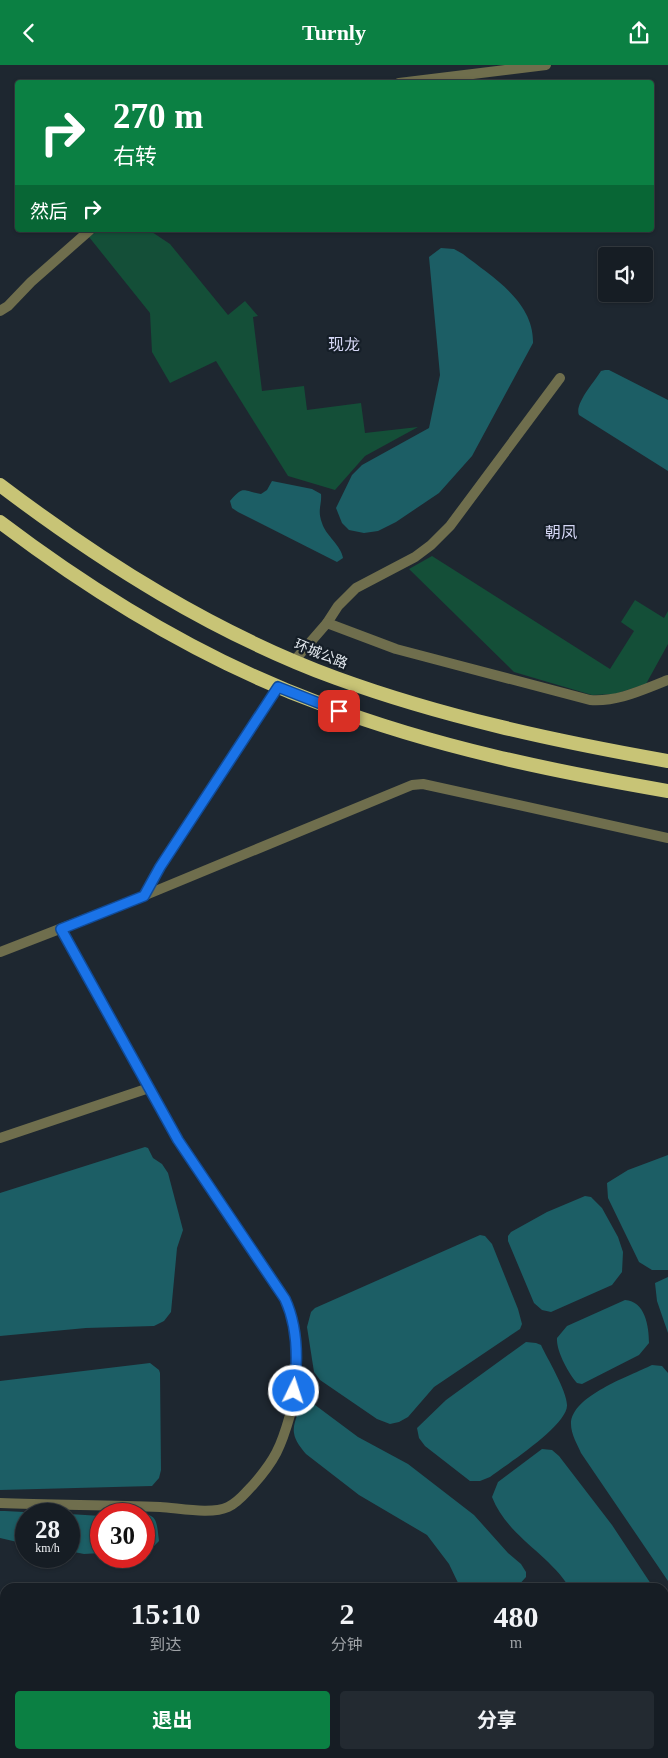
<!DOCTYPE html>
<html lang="zh">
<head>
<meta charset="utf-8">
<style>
  :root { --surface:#161d24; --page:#232a31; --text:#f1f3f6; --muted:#9ea2a6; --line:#353b41; --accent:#0b8043 }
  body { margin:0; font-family:"Times New Roman","Noto Sans SC",serif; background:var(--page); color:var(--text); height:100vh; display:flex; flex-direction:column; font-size:19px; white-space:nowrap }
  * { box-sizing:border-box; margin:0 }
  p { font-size:16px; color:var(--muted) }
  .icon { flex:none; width:28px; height:28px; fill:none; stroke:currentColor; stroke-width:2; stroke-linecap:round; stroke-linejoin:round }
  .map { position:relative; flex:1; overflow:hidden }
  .side { position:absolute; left:0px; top:1518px; width:669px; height:176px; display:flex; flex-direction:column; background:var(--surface); border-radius:15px 15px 0 0; box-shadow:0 1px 4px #0004,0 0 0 1px var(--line) }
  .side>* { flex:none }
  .guide { position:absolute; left:15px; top:15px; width:639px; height:152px; border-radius:5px; box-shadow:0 1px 4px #0004,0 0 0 1px var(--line); background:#0b8043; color:#fff; overflow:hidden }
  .controls { position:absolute; left:598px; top:182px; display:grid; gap:10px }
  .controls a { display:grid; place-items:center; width:55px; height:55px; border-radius:5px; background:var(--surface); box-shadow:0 1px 4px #0004,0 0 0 1px var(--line); font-size:25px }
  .speed { position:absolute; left:15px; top:1438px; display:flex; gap:10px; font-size:25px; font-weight:700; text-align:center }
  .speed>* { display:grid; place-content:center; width:65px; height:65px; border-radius:50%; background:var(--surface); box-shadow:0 1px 4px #0004,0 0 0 1px var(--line); line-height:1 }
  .speed small { font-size:12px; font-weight:400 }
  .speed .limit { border:8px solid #d22; background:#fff; color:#111 }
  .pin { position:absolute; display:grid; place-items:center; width:42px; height:42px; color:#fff; margin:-21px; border-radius:10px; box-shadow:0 2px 8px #0006 }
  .me { position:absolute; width:55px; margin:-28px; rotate:4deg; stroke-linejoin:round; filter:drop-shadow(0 0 4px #0008) }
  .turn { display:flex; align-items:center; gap:18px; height:105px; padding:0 15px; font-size:22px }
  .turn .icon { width:65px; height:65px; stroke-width:2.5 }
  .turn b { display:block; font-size:35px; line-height:42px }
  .then { display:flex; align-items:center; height:48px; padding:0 15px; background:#0003; gap:10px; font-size:19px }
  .eta { display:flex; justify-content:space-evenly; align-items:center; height:85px; text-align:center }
  .eta b { font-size:30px; font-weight:700; line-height:35px }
  .button { display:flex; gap:10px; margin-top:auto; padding:10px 15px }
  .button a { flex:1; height:58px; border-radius:5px; background:var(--accent); color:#fff; font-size:20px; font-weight:700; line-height:58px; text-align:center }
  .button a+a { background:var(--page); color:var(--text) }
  header { display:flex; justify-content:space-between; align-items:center; height:65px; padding:0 15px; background:var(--accent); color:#fff; font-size:22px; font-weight:700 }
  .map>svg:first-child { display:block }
</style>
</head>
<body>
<header><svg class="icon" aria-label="back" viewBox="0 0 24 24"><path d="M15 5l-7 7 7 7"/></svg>Turnly<svg class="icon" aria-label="share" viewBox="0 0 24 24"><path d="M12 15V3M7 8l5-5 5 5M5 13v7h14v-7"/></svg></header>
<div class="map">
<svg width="668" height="1693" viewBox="0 0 668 1693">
  <rect width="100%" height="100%" fill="#1e2730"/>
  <path fill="#144f38" d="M99,165h50l21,14 58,71 17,-14 13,15 -5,1 9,74 42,-5 3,24 54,-7 4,30 53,-6 -53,29 -30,34 -47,-14 -72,-115 -46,22 -18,-31 -2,-39 -61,-76z
    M432,491l178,113 24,-38 -13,-9 14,-22 29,18 4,-7v33l-22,40 -31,10 -23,1 -78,-23 -105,-103z"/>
  <path fill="#1c5e65" d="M441,183l13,1 9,5c29,23 71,47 70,89l-61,113 -33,37 -43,29 -18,9 -14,2 -15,-3 -7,-7 -6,-15 16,-33 10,-10 67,-37 11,-53 -11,-118z
    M605,305h4l59,30v71l-89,-56c-5,-11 16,-34 22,-44z
    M272,416l40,8 9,5c1,11 -4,16 1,29 4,13 19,22 21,35l-6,4 -99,-50 -6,-4 -2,-7c14,-16 12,-10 31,-7l6,-4z
    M145,1082l3,1 5,10 9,6 6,9 15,57 -6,18 -6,64 -7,9 -10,5 -68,2 -86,8v-143z
    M668,1090v115h-16l-13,-8 -31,-64 -1,-15 21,-13z
    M585,1131l6,1 11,11 16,29 5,15 -1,20 -10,13 -61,27 -9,-2 -8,-7 -26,-62v-5l3,-4 36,-20z
    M480,1170l5,1 7,8 26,65 4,15 -2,5 -86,58 -26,30 -9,5 -9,2 -13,-5 -57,-39 -6,-8 -7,-45 4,-15 4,-4z
    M668,1212v56l-11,-32 -2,-18z
    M625,1235c20,1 24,26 24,43l-10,12 -57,29 -5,-1c-8,-9 -21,-32 -20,-45l10,-12z
    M526,1277l10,1 5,2c6,13 26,46 26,60 1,20 -61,60 -77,72l-10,4h-10l-45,-35 -6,-8 -2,-10 29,-28z
    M150,1298l9,7 1,3 1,97 -2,8 -7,8 -152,4v-109z
    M652,1300l10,1 6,7v208l-87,-128c-4,-9 -10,-19 -10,-29 0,-28 59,-48 81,-59z
    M307,1334l51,38 50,27 66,51 34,38 13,11 5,8v5l-9,10h-57l-11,-23 -22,-29 -68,-40 -53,-41c-5,-6 -11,-13 -12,-21 -2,-10 7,-27 13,-34z
    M542,1384l10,1 7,6 53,69 41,62h-84c-20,-33 -62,-51 -77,-90l6,-15z
    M0,1446h5l56,3h-35v30l-26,-6z
    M131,1447c26,3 25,3 28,29l-5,5 -10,-1v-31h-25z
    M69,1449l32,2v37l-17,1 -15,-3z
    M664,1549l4,13v30l-4,3z
    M0,1660h5v29h248l27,4h-280z
    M668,1663v30h-161l26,-4h131v-25z"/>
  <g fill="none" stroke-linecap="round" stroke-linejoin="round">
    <path stroke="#6f6e4d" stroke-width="10" d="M399,18l147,-18
      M0,246l8,-5 23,-24 59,-52
      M327,558l11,-17 18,-18 59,-31 16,-12 19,-19 110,-148
      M144,831l16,-29 118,-180
      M0,887l124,-48 288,-119 11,-1 245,54
      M0,1073l149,-50
      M0,1438c53,2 107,2 160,4 19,1 51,8 68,0 11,-5 17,-14 25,-22 22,-25 28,-38 37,-70 9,-34 10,-84 -5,-116l-107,-159 -117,-211
      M664,1620l4,-1
      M0,1627h5"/>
    <path stroke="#6f6e4d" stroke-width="10" d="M294,596l33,-38 69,26 194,51c28,2 52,-10 78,-20"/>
    <path stroke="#c8c476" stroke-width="14" d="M0,420c103,78 214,148 336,193 107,39 219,63 332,83
      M0,457c99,75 207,140 324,183 111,42 228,66 344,86"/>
  </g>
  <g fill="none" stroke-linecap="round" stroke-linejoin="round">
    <defs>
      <path id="route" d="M294,1326c4,-30 4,-64 -9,-92l-107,-159 -117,-211 83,-33 16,-29 118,-180 61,24"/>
    </defs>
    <use href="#route" stroke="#114b97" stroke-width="12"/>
    <use href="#route" stroke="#1a73e8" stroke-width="9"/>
  </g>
  <g text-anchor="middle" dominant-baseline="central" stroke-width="4.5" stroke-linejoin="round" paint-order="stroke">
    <g font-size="14" fill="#e3e9ef" stroke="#151e27">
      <text transform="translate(321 589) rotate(22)">环城公路</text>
    </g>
    <g font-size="16" fill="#d6d8f6" stroke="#151e27">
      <text x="344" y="279">现龙</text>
      <text x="561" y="467">朝凤</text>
    </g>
  </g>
</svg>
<div class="controls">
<a><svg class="icon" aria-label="sound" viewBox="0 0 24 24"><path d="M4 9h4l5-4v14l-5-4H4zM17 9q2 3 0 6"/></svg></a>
</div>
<div class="speed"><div>28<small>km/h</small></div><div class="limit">30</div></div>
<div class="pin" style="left:339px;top:646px;background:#d93025"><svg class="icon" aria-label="arrive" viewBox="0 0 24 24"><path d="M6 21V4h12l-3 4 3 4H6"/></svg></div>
<svg class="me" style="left:294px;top:1326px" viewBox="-20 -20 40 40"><circle r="17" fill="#1a73e8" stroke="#fff" stroke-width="3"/><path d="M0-11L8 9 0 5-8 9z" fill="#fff"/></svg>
<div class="guide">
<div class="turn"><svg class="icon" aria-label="right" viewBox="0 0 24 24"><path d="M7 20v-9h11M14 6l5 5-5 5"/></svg><div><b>270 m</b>右转</div></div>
<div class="then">然后<svg class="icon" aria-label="right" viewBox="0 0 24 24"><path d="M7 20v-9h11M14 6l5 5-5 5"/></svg></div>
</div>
<section class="side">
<div class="eta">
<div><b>15:10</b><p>到达</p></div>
<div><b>2</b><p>分钟</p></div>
<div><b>480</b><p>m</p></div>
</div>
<div class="button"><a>退出</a><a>分享</a></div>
</section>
</div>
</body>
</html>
